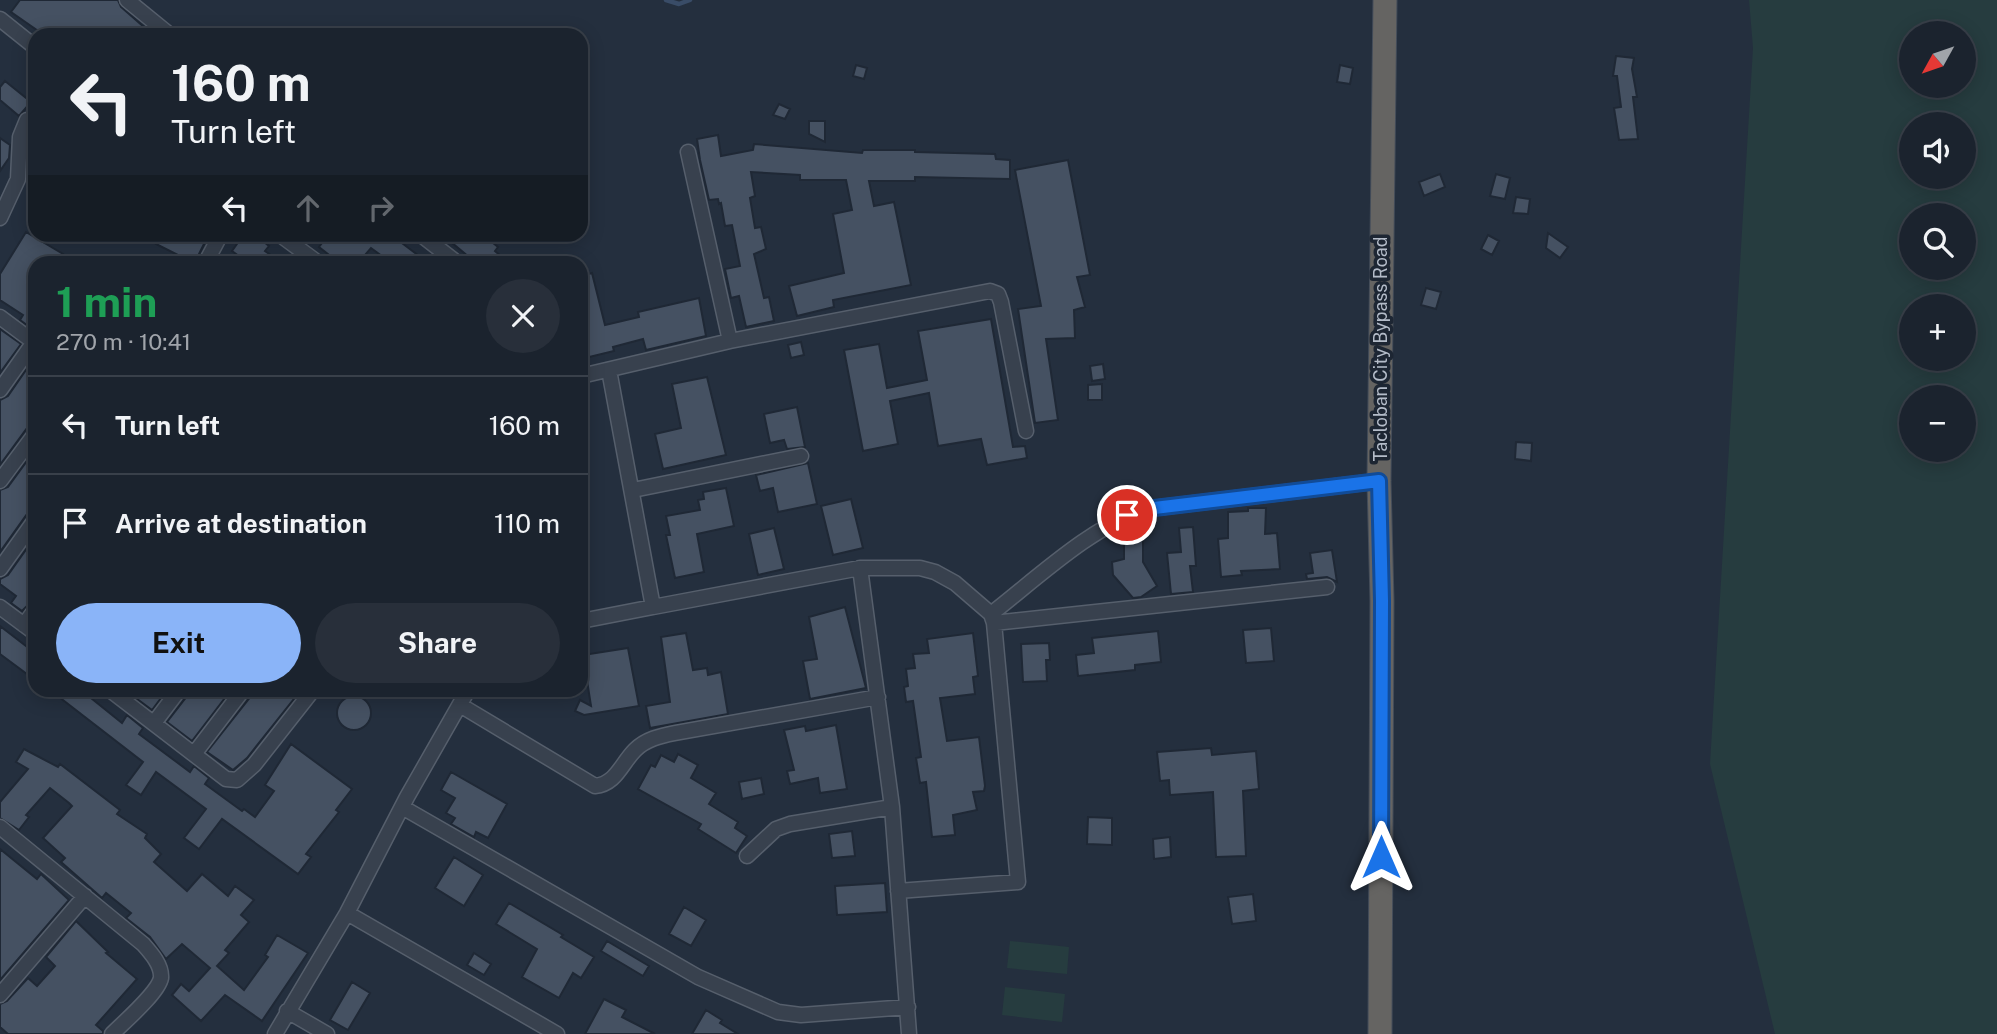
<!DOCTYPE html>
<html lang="en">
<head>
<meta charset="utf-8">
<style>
  :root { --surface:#1b232e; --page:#282f3a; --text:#f1f3f6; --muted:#a0a4aa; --line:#39404a; --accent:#8ab4f8 }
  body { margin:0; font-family:"Public Sans",sans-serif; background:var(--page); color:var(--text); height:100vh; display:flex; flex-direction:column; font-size:26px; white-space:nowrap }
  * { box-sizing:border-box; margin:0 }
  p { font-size:23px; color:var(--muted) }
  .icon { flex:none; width:38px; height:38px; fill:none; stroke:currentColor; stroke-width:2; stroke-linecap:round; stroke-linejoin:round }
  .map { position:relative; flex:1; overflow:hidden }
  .drawer { position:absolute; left:28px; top:256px; width:560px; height:441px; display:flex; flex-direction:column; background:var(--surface); border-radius:21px; box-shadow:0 4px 18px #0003,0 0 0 2px var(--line) }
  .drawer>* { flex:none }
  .banner { position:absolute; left:28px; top:28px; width:560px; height:214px; border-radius:21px; box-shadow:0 4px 18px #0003,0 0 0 2px var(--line); background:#1b232e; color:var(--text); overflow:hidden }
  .needle { width:46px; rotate:230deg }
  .fabs { position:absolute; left:1899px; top:21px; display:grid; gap:14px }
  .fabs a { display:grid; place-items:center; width:77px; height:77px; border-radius:50%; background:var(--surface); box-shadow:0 4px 18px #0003,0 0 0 2px var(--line); font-size:35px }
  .pin { position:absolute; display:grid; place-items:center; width:60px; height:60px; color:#fff; margin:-30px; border:4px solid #fff; border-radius:50%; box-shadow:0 2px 7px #0007 }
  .me { position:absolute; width:77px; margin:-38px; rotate:0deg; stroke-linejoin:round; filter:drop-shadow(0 0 5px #0008) }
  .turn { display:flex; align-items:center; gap:24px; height:147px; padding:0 28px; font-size:32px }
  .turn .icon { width:91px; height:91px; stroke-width:2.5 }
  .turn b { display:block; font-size:49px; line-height:60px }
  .lanes { display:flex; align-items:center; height:66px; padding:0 28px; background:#0003; justify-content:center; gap:35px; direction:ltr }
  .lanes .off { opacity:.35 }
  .round { display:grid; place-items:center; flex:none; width:74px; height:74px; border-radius:37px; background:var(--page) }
  .head { display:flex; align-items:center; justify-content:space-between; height:119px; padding:0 28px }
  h1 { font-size:42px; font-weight:700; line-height:52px; color:#1e9e55 }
  .cta { display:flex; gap:14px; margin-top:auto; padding:14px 28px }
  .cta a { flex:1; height:80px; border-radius:42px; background:var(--accent); color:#111; font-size:28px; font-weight:700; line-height:80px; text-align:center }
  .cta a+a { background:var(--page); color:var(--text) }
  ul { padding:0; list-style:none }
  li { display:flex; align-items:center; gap:21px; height:98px; padding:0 28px; border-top:2px solid var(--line) }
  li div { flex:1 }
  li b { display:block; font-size:26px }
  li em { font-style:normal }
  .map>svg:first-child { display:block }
</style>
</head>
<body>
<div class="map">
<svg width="1997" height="1034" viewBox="0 0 1997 1034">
  <rect width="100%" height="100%" fill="#242f3e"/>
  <path fill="#263c3f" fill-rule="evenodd" d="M1749,0h248v1034h-222l-65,-270 43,-716zM1911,33h53v53h-53zM1911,124h53v53h-53zM1911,215h53v53h-53zM1911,306h53v53h-53zM1911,397h53v53h-53z
    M1010,941l59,6 -2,27 -60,-6z
    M1005,987l60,7 -3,28 -60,-7z"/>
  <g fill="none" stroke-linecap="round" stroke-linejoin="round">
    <path stroke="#394c67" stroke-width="4.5" d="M666,0l13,4 11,-4"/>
  </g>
  <path fill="#455162" stroke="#1f2835" stroke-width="2" d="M20,0h98l3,7 32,28h-109l-33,-23z
    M1616,56l18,2 -2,11 5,28h-4l5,42 -19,1 -5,-32 7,-1 -4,-31h-4z
    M856,65l11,3 -3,11 -11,-3z
    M1340,65l13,3 -3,16 -13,-2z
    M5,81l26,21 -12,14 -19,-16v-13z
    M779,104l11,5 -5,10 -12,-4z
    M809,121h16v21l-16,-8z
    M718,135l3,21 32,-6 1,-6 108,9 1,-3h52v2l80,2 1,5 14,1v19l-95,-2v4h-46l5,25 20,-4 17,83 -78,15 1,7 -37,9 -8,-30 55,-13 -11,-59 19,-4 -6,-30h-46v-5l-49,-3 4,24 -5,2 5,30 6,-1 5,22 -12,5 10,44 5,-1 5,24 -28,6 -7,-31 -8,2 -6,-29 15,-3 -8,-41 -7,1 -4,-23 -2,1 -1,-5 -9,1 -9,-40 -3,-21z
    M0,138l10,7 -1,13 -9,13z
    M1068,160l22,115 -13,2 8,30 -11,3 1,28 -29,1 12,81 -23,3 -17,-114 23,-3 -26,-136z
    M1440,174l5,13 -21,9 -5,-14z
    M1496,174l14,4 -5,21 -15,-3z
    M1516,197l14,2 -2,15 -15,-1z
    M26,232l37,22 -6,8h-22v69l-15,-11 3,-5 -23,-15v-26z
    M1548,233l20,14 -8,11 -14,-10z
    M161,234h29l15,8 -10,20h-3l-36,-18z
    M244,234h10l15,12 -4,5 16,11h-34l-15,-11z
    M329,234h61l37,28h-37l-19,-14 -12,14h-21l-19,-15z
    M457,234h25l16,13 -3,4 13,11h-33l-24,-20z
    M1488,235l11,6 -7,14 -11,-6z
    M592,273l13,52 34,-8 -1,-5 61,-14 7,38 -60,14 -3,-11 -30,8 1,4 -33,8v-83z
    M1426,288l15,4 -5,17 -15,-4z
    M991,319l22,128 12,-1 2,12 -40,7 -6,-26 -43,7 -9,-53 -39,8 8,43 -35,7 -19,-101 35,-6 8,44 40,-8 -9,-49z
    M0,329l21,15 -21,29z
    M801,342l3,13 -13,3 -3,-13z
    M35,357v68l-8,3 -27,37v-65l8,-4z
    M1103,364l2,15 -13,2 -2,-15z
    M707,377l19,78 -63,14 -8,-35 26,-6 -9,-44z
    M1102,384v16h-14v-15z
    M797,407l8,40 -18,2 -3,-9 -14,3 -6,-29z
    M1516,442l16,1 -1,18 -16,-2z
    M35,450v60l-8,4 -27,38v-62l8,-3z
    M808,463l9,41 -39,8 -5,-24 -13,3 -4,-16z
    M726,488l8,38 -37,8 7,38 -29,6 -9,-43h4l-4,-19 34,-6 -2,-10 6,-1 -1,-7z
    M851,499l12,49 -30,7 -12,-49z
    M1248,508h18l-1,26 12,-1 3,36 -39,2 1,4 -21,2 -3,-38 10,-1v-26l20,-1z
    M1193,527l3,39h-6l3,26 -22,2 -4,-41 14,-1 -2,-24z
    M774,528l10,41 -26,6 -9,-41z
    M35,537v61l-13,13 -11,-8 5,-7 -16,-12v-5l8,-4z
    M1124,537l19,2v23l14,24 -16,11 -8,1 -20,-23 -1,-13 12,-3z
    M1332,550l5,32 -10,-5 -20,2 -1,-5 7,-1 -3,-20z
    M845,607l21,81 -56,11 -7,-38 14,-2 -8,-42z
    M0,626l35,27v27l-35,-26z
    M1271,628l3,33 -28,2 -3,-33z
    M1158,631l3,31 -26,3v5l-57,6 -2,-21 18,-2 -2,-15z
    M686,633l7,37 14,-2 1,7 13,-3 7,42 -78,14 -4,-22 24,-4 -9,-65z
    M973,633l5,43 -5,1 2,17 -35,4 7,43 32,-4 6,49 -1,5 -11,1 4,18 -24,5 2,20 -23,2 -6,-55 -6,1 -4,-25 5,-1 -8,-56 -7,1 -2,-15 4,-1 -2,-17 9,-1 -2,-14 16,-1 -2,-14z
    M1049,643l1,17h-4l1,21 -24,1 -2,-38z
    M628,648l11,58 -55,9 -9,-4 5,-11 11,6 -8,-51z
    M50,690h31l41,33 5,-8 16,13 -4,6 51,38 4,-6 15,12 -4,6 37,27 2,-2 11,8 19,-26 -9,-6 26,-41 61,45 -16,21 3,2 -33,42 5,3 -13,17 -76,-55 -23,30 -15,-11 22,-29 -50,-37 -15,23 -15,-10 17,-23z
    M125,690h42l-15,20z
    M188,690h43l-39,51 -25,-19 20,-26z
    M252,690h49l-54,68 -14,12 -26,-18 44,-56z
    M337 713a17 17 0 1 1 34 0a17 17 0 1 1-34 0Z
    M836,725l11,64 -27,4 -2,-15 -28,6 -3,-13 7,-1 -10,-40 21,-4 1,5z
    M1211,748l1,7 44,-4 3,38 -16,2 3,65 -30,1 -3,-65 -43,3 -1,-15 -9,1 -3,-29z
    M24,749l34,18 2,-3 60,46 -3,4 30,20 -2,4 16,16 -7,8 33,29 15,-17 26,22 7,-10 19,14 -13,15 8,7 -24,28 4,3 -12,13 27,24 24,-33 -3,-2 12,-20 31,18 -46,68 -37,-26 -24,26 -29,-26 9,-11 8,7 21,-23 -28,-24 -16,15 -16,-22 -24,-19 5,-5 -25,-20 -4,5 -41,-36 4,-4 -22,-20 29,-32 -3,-3 -19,-15 -24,27 3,2 -10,13 -19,-12v-16l28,-33 -12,-7z
    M678,754l20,11 -7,13 25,15 -7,11 29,18 -3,6 12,8 -11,17 -38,-24 3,-5 -63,-35 13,-24 4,2 6,-12 13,7z
    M451,772l56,32 -19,34 -12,-6 -2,5 -23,-13 4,-6 -9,-5 9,-15 -14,-8z
    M761,778l3,16 -22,5 -3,-17z
    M1088,817l24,1v27l-25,-1z
    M852,831l3,25 -23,2 -3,-24z
    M1170,837l1,20 -17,2 -1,-20z
    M0,849l37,30 4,-5 28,26 -69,80z
    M454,857l29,18 -19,31 -29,-18z
    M885,883l2,29 -50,3 -2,-29z
    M1253,894l3,27 -24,3 -4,-27z
    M509,903l54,32 -2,2 33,20 -13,21 -8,-5 -14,25 -37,-21 15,-28 -41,-25z
    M684,907l22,13 -15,26 -22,-12z
    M76,921l32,31 -2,1 31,26 -41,46 7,6v3h-95l-8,-7v-23l7,-3 21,-23 9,8 18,-20 -9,-9z
    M607,941l42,25 -6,10 -42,-25z
    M474,953l17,11 -7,11 -17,-10z
    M352,982l18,11 -22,37 -18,-10z
    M604,999l22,11 -4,7 33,17h-70z
    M706,1010l16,10 -2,3 18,11h-46z"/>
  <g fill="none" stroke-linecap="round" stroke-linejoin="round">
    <defs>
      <path id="minor" d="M127,0l43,35
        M0,19l35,28
        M688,152l42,189
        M0,218l18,-39 2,-42 7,-17
        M279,234l38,28
        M420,234l36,28
        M206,262l15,-28
        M0,317l35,26
        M609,370l44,237 207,-39 32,239 17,227
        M581,376l149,-35 260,-50 8,3 3,8 25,129
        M0,390l34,-48
        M0,481l35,-47
        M633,490l168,-34
        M860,568h60l15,4 20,11 36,31 3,9 24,259 -120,9
        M0,569l35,-49
        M0,607l35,26
        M991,614c45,-35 102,-89 155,-105l233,-28
        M581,621l72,-14
        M994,623l333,-36
        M24,625l11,-15
        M110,690l116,89 11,1 17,-15 59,-75
        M460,705l135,81c21,-2 26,-22 40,-36 11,-11 25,-14 40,-17l203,-36
        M154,723l25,-33
        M194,754l49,-64
        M402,807l296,170 80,35 23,3 107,-8
        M0,827l143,117c8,9 19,21 18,34 -3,15 -37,44 -49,56
        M747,856l29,-27 14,-5 102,-17
        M347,913l210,121
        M0,995l85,-99
        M287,1011l40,23
        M275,1034l72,-121 60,-116 61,-107"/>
      <path id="trunk" d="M1380,1034l2,-433 -3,-120 6,-481"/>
    </defs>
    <use href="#minor" stroke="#565f6c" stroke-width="17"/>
    <use href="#trunk" stroke="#434c59" stroke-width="25"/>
    <use href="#minor" stroke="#38414e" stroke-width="14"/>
    <use href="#trunk" stroke="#656462" stroke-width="23"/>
  </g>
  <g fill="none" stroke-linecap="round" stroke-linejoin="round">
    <defs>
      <path id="route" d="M1127,515l19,-6 233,-28 3,120 -1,256"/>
    </defs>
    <use href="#route" stroke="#114b97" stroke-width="18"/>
    <use href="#route" stroke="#1a73e8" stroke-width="12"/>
  </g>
  <g text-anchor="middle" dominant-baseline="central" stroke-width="7" stroke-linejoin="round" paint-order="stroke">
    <g font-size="18" fill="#b4bcc9" stroke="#1d2633">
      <text transform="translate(1380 349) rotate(-90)">Tacloban City Bypass Road</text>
    </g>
  </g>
</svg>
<div class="fabs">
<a><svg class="needle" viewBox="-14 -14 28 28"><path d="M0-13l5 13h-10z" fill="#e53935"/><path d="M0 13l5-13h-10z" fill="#a0a4aa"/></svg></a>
<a><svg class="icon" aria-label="sound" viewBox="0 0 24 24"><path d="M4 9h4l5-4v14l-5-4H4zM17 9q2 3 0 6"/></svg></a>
<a><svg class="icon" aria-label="search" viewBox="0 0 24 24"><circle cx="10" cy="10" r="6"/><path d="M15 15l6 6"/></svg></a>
<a>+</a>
<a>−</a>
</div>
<div class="pin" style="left:1127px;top:515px;background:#d93025"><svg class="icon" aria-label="arrive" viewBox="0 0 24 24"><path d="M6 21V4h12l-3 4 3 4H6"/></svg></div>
<svg class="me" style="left:1381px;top:857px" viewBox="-20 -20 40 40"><path d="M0-17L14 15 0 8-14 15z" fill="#1a73e8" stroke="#fff" stroke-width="4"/></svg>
<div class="banner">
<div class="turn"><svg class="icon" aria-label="left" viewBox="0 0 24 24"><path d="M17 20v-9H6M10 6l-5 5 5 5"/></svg><div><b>160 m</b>Turn left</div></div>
<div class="lanes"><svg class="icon" aria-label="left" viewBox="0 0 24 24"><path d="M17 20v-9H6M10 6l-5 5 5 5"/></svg><svg class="icon off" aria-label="ahead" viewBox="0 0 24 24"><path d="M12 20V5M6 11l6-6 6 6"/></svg><svg class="icon off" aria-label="right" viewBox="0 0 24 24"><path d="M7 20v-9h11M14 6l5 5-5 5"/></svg></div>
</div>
<section class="drawer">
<div class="head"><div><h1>1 min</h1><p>270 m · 10:41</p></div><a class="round"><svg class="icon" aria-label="close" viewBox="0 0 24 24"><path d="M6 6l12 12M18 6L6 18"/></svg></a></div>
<ul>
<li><svg class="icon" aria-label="left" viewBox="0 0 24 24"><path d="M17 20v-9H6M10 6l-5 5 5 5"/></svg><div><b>Turn left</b></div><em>160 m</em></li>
<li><svg class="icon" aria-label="arrive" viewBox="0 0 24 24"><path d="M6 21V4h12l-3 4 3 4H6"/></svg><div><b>Arrive at destination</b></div><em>110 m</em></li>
</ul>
<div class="cta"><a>Exit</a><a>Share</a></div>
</section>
</div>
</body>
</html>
